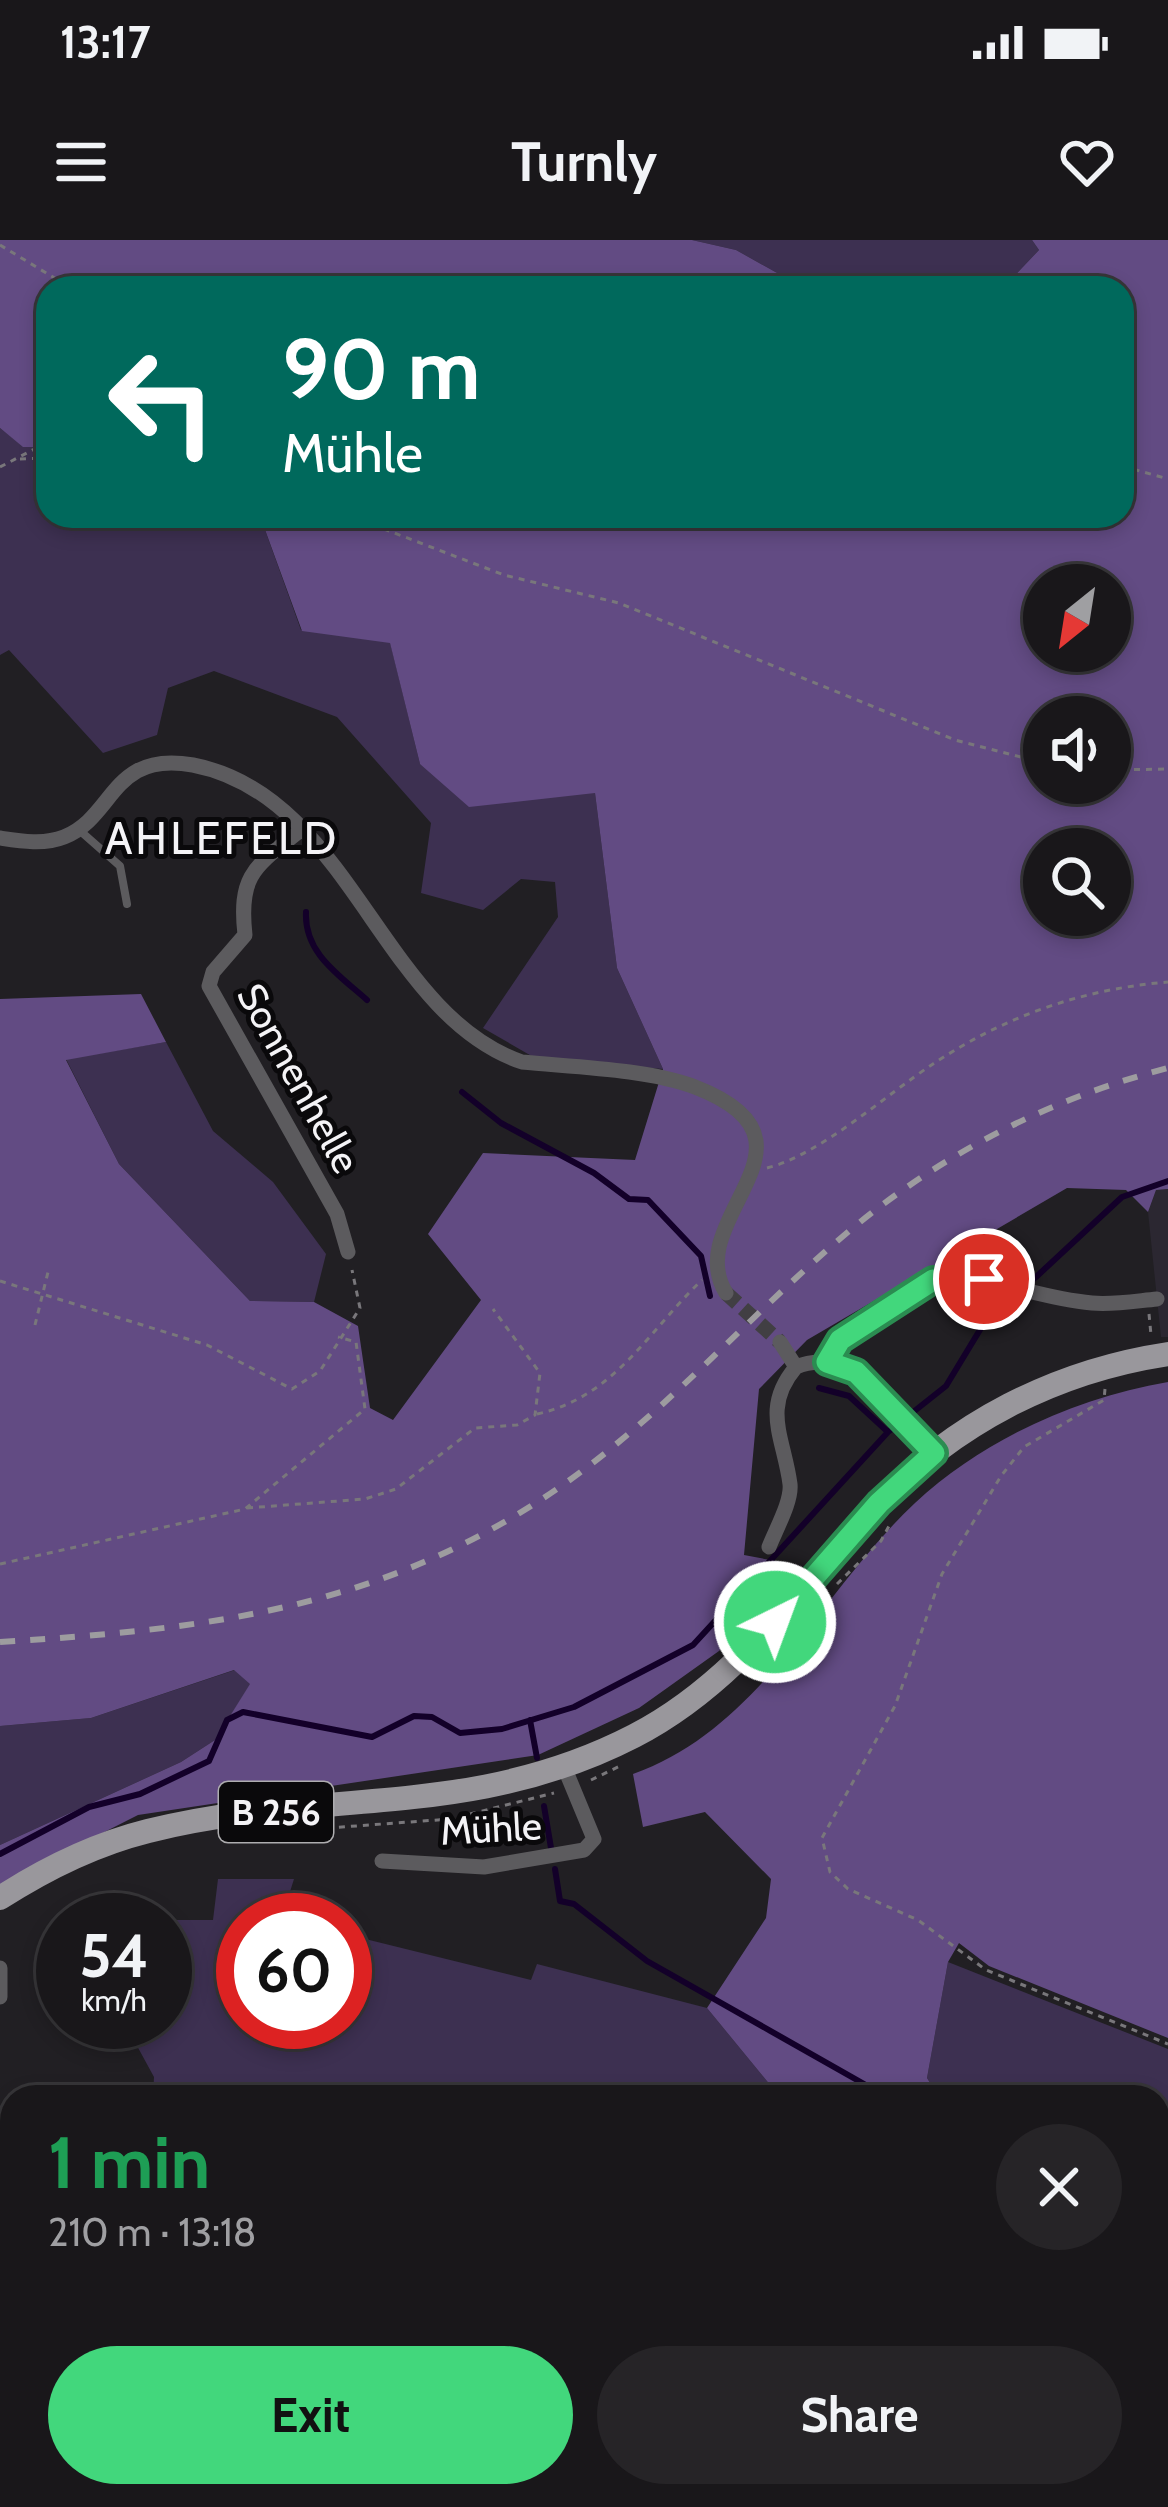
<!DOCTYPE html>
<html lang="en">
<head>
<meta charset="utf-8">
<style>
  :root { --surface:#19171a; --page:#262427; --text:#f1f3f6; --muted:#9f9fa2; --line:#373639; --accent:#42d77c }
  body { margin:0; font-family:Cabin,sans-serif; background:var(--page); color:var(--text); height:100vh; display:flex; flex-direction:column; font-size:45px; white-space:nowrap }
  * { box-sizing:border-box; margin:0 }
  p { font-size:39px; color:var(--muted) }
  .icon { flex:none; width:66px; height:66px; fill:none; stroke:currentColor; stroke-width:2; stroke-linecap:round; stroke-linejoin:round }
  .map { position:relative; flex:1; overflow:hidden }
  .panel { position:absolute; left:0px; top:1845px; width:1170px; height:423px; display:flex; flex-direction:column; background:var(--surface); border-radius:36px 36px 0 0; box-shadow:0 6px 18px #0003,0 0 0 3px var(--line) }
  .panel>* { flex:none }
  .guide { position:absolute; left:36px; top:36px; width:1098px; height:252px; border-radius:36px; box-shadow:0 6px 18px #0003,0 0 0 3px var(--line); background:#00695c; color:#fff; overflow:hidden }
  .needle { width:78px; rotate:210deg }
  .fabs { position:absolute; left:1023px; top:324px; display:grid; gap:24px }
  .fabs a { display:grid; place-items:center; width:108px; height:108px; border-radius:50%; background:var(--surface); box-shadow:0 6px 18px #0003,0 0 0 3px var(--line); font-size:60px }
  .speed { position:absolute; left:36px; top:1653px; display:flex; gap:24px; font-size:60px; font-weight:700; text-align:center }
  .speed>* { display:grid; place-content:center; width:156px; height:156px; border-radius:50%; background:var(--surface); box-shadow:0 6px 18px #0003,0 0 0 3px var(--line); line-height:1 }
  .speed small { font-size:30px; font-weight:400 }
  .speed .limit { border:18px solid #d22; background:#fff; color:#111 }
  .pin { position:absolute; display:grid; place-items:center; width:102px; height:102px; color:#fff; margin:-51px; border:6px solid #fff; border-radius:50%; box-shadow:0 3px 12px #0007 }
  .me { position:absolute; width:132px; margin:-66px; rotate:42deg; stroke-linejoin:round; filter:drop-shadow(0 0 9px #0008) }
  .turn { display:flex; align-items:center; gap:42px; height:252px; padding:0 48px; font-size:54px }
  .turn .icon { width:156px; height:156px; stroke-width:2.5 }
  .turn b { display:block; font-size:84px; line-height:102px }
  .round { display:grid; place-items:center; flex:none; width:126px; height:126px; border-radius:63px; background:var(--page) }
  .summary { display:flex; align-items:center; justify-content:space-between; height:204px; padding:0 48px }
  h1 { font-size:72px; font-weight:700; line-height:90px; color:#1e9e55 }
  .cta { display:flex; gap:24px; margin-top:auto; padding:24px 48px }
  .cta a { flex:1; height:138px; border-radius:72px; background:var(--accent); color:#111; font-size:48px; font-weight:700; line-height:138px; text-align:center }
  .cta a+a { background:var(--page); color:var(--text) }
  .status { display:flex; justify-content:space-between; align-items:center; height:84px; padding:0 60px; background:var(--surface); direction:ltr }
  .status svg { height:33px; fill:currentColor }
  header { display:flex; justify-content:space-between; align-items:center; height:156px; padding:0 48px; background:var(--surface); font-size:54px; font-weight:700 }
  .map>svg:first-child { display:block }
</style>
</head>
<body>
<div class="status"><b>13:17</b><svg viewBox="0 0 49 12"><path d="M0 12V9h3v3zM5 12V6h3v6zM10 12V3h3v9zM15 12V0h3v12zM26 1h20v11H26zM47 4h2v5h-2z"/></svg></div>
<header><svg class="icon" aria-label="menu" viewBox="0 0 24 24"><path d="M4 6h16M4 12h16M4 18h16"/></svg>Turnly<svg class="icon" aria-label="heart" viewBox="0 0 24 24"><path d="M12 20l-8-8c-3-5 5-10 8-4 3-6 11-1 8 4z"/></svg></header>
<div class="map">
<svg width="1168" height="2267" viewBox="0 0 1168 2267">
  <rect width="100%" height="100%" fill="#211f23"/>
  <path fill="#2b2731" d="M1168,949v148h-7l-13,-125 8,-22z"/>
  <path fill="#3d3051" d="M692,0h340l7,10 -36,38h-199l-68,-38z
    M0,188l23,18 25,1v69h212l41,114 89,12 30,122 175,29 22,175 46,101 -128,-11 -52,-30 75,-111 -3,-35 -34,-3 -38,31 -62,-17 10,-70 -94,-106 -123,-46 -46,17 -11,47 -54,18 -94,-103 -9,5z
    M166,802l47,89 60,51 53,72 -12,48 -64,-1 -131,-137 -53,-105z
    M235,1430l16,14 -36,56 -34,22 -181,83v-119l91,-8z
    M218,1639h76l-12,38 8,3h-47v102h102v-88l186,46 6,-16 170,44 73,89h-627l1,-20 -30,-55h41l-2,-102h50z
    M948,1722l220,87v458h-430l-30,-11h450v-399h-219l-12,-19z
    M12,2198v58h510l-31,11h-491v-49z"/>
  <path fill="#624b83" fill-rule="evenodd" d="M0,0h692l44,10 68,38h-756v159h-25l-23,-19z
    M1032,0h136v949l-12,1 -8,22 -22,-22 -59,-2 -260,152 -48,49 -15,166 53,10 -78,86 -80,57 -101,47 -400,60 -138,70v-40l181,-83 34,-22 35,-56 -16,-14 -143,48 -91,8v-727l141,-5 25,48 -100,18 53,104 131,137 64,1 44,24 12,82 23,12 88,-120 -53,-66 55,-81 152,7 28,-91 -46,-101 -22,-175 -126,14 -49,-43 -30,-121 -88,-12 -42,-115h862v-228h-119l36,-38zM1044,345h66v66h-66zM1044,477h66v66h-66zM1044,609h66v66h-66z
    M1168,1142v656l-179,-72 -30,-23 -11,19 -21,116 12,19h-159l-73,-89 59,-90 5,-39 -66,-67 -62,15 -10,-53c129,-46 187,-182 282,-271 69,-64 161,-105 253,-121z
    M522,2256h186l30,11h-247z"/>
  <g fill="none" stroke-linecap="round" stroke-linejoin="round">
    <path stroke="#130029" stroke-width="6" d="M306,672c-2,41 33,63 61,88
      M462,852l39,31 93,50 35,26 19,1 53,56 9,40
      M819,1148l30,8 39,36
      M530,1480l7,38
      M544,1566l7,42
      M0,1614l89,-47 51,-13 69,-33 18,-41 16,-8 129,25 42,-21 18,1 28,16 42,-4 72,-22 119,-62 195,-213 58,-46 49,-81 41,-28 86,-80 46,-16
      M555,1629l5,32 14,3 73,57 240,136"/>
    <path stroke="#413f43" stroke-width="15" stroke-dasharray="15 8" stroke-linecap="butt" d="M726,1053l54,49"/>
    <path stroke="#79777b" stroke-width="3" stroke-dasharray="6 6" stroke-linecap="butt" d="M0,5l71,43
      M20,219l28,-1
      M1122,226l46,13
      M0,227l48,-25
      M350,276l154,59 115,28 336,137 89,23
      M1110,530l58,-1
      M767,928c53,-13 120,-74 166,-104 72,-48 150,-75 235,-82
      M0,1041l207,64 85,44 28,-18 40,-63 -8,-38
      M1149,1074l2,21
      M35,1085l14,-57
      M1105,1149l-1,11 -80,47 -23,29 -59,98 -47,132 -73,132 8,34 18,17 70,31 68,50 182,74
      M537,1174c78,-17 111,-83 165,-134
      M247,1268l118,-9 31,-10 79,-61 42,-3 18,-10 5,-42 -47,-64
      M0,1324l245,-55 120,-100 -9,-67 -18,-5
      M837,1344l44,-43 9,-17
      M591,1540l29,-14
      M315,1589l135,-10 104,-26
      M0,2174l12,-10"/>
    <path stroke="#5c5b5e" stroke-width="8" d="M78,589l42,37 7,38"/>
    <path stroke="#5c5b5e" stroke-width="15" d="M302,589c-46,37 -64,44 -57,106l-32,37 -4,14 128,228 11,38
      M0,598c20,3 44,7 64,-1 51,-20 47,-87 129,-72 157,30 188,249 329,297 51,5 126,7 173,25 143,55 -15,131 31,206
      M780,1102l16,25
      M827,1122c14,-23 31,-35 53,-50 85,-60 122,-18 212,-9 21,2 44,-2 65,-4
      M769,1307c7,-18 23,-46 21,-63 -6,-46 -29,-76 6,-117 59,-24 105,49 139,85
      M382,1621l102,6 100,-17 10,-11 -29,-70
      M0,1728v29"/>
    <path stroke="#99979c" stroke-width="24" d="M0,1658c45,-29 96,-54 148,-67 171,-43 321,-10 486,-95 103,-53 165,-147 242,-230 78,-83 179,-135 292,-152"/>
    <path stroke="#9d9c9f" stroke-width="6" stroke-dasharray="15 15" stroke-linecap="butt" d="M0,1402c194,-12 362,-30 531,-136 122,-76 213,-188 323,-279 93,-76 198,-129 314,-159"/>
  </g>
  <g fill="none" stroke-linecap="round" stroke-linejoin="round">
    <defs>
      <path id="route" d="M775,1382l104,-119 55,-50 -78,-81 -29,-10 13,-22 93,-60 51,-1"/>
    </defs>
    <use href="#route" stroke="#2b8c51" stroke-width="30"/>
    <use href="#route" stroke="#42d77c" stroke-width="21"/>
  </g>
  <g text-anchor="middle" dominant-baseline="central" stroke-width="10" stroke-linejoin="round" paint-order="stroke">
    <rect fill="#0a090b" stroke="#aeadb0" stroke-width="3" x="219" y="1542" width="114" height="60" rx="9"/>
    <g font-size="36" font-weight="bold" fill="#f4f3f6">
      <text x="276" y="1572">B 256</text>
    </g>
    <g font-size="39" fill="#f4f3f6" stroke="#0a090b">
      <text transform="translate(299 838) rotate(61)">Sonnenhelle</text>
      <text transform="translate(491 1588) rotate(-3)">Mühle</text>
    </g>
    <g font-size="45" letter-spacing="3" fill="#f4f3f6" stroke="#0a090b">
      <text x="222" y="598">AHLEFELD</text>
    </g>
  </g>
</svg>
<div class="fabs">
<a><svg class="needle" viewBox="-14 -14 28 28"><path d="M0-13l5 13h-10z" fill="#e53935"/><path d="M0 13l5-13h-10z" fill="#9f9fa2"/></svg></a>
<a><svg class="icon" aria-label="sound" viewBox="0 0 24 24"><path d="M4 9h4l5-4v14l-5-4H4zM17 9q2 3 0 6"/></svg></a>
<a><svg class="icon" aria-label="search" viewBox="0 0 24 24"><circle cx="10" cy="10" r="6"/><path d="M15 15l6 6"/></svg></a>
</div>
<div class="speed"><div>54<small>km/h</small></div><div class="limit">60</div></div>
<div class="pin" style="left:984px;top:1039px;background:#d93025"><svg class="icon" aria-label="arrive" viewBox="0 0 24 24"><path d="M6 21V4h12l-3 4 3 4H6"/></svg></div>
<svg class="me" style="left:775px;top:1382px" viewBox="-20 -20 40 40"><circle r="17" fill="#42d77c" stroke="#fff" stroke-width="3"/><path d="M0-11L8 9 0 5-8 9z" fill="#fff"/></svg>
<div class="guide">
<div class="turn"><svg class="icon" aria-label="left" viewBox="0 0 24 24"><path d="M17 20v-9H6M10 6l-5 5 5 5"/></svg><div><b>90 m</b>Mühle</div></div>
</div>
<section class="panel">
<div class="summary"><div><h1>1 min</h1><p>210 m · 13:18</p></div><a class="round"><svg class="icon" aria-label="close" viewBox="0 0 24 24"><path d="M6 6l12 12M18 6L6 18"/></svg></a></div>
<div class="cta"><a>Exit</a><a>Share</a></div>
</section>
</div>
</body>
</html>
